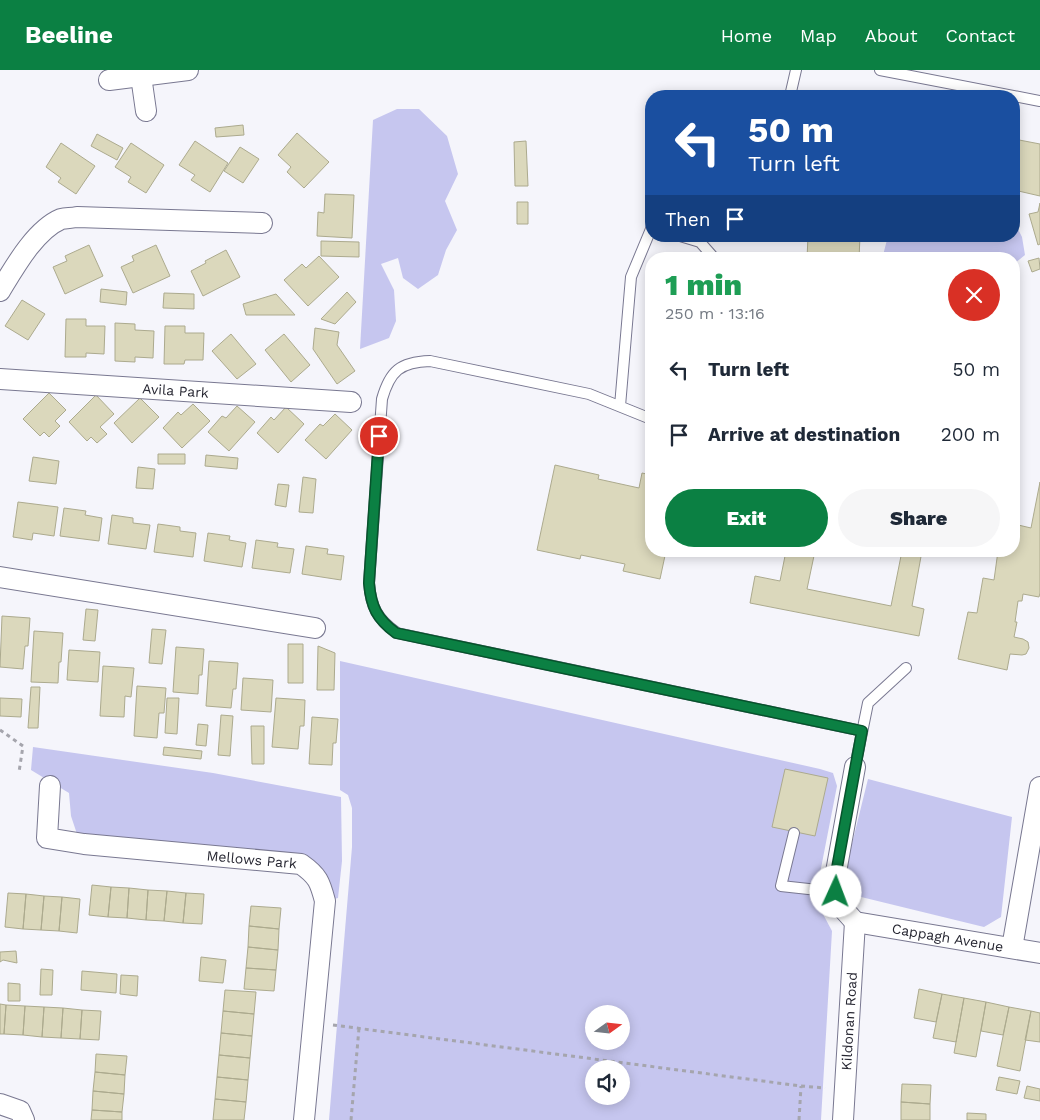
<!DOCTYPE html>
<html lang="en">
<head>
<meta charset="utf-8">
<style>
  :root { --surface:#fff; --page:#f6f6f7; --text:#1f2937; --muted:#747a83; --accent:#0b8043 }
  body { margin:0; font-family:"Work Sans",sans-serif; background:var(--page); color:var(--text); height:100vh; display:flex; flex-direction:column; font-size:19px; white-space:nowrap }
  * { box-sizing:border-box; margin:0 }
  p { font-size:16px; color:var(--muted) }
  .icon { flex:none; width:28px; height:28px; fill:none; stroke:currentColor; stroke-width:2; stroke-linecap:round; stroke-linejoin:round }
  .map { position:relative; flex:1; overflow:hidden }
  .details { position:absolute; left:645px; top:182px; width:375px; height:305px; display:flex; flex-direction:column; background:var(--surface); border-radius:20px; box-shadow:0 2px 12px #0003 }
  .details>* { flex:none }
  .guide { position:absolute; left:645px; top:20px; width:375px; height:152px; border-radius:20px; box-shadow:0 2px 12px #0003; background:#1a4fa0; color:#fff; overflow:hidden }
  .needle { width:32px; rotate:75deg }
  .buttons { position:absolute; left:585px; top:935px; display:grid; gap:10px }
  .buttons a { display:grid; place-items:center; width:45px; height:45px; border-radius:50%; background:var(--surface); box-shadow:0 2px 12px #0003; font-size:25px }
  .pin { position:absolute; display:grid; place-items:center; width:42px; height:42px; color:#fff; margin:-21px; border:2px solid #fff; border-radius:50%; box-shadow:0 1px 5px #0007 }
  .me { position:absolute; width:55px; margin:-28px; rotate:2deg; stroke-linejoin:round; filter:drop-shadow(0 0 4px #0008) }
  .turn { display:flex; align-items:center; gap:18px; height:105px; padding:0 20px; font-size:22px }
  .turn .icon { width:65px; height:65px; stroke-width:2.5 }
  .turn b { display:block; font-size:35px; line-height:42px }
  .then { display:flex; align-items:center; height:48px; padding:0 20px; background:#0003; gap:10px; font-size:19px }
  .round { display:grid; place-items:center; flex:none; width:52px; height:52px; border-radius:26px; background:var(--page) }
  .summary { display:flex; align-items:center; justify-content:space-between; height:85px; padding:0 20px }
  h1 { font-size:30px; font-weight:800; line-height:38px; color:#1e9e55 }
  .button { display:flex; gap:10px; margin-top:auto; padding:10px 20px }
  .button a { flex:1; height:58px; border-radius:30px; background:var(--accent); color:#fff; font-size:20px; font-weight:800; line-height:58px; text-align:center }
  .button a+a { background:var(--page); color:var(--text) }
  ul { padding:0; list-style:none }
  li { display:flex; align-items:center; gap:15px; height:65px; padding:0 20px }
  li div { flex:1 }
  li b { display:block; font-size:19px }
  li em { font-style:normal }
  header { display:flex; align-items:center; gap:30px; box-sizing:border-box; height:70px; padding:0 25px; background:var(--accent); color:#fff }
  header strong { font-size:24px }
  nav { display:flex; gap:28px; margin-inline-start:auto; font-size:18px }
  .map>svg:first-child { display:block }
</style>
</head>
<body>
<header>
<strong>Beeline</strong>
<nav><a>Home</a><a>Map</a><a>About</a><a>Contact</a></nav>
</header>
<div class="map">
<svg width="1040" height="1050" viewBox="0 0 1040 1050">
  <rect width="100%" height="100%" fill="#f5f5fb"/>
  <path fill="#c6c6ef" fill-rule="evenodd" d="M397,39h22l28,27 11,38 -13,27 12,29 -11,20 -8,25 -20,14 -15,-11 -5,-20 -17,6 13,26 2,31 -7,17 -29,11 13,-229z
    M1014,151l8,16 3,18 -11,9v-5h-132l6,-23h126z
    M340,591l480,108 13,4 4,13 -22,113 17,32 -11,189h-492l23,-273v-39l-4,-13 -8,-5zM594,944h27v27h-27zM594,999h27v27h-27z
    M33,677l180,26 128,24 1,64 -4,37 -12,3 -12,-28 -237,-39 -6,-18 -2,-23 -38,-23z
    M868,709l144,38 -11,100 -17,10 -131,-32 -10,-15z"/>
  <path fill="#dbd8bc" stroke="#acaa8e" d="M243,55l1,10 -28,2 -1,-9z
    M297,63l32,29 -25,26 -17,-16 4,-5 -13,-12z
    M97,64l26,14 -6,12 -26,-14z
    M1014,69l26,5v52l-26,-6z
    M195,71l33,22 -18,29 -19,-12 4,-5 -16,-10z
    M526,71l2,45h-13l-1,-44z
    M61,73l34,23 -19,28 -18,-12 3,-4 -15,-11z
    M131,73l33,22 -18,28 -18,-11 3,-5 -16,-10z
    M240,77l19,12 -16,24 -19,-12z
    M325,124l29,1 -2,43 -35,-2 1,-24 6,1z
    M517,132h11v22h-11z
    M1040,133v41l-2,1 -9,-31 9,-2z
    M808,166h52l-1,23h-52z
    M321,171l38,1v15l-38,-1z
    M89,175l14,31 -38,18 -12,-27 14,-6 -2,-5z
    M156,175l14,31 -37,17 -12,-26 13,-6 -2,-5z
    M226,180l14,27 -37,19 -12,-25 15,-8 -1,-2z
    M319,186l20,21 -31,29 -24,-26 18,-16 4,4z
    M1039,188l1,11 -8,3 -4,-11z
    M101,219l26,3 -1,13 -26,-3z
    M347,222l9,10 -21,22 -14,-5z
    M164,223l30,1v15l-31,-1z
    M276,224l19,21h-49l-3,-11z
    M22,230l23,14 -17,26 -23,-14z
    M66,249h20v7h19l-1,28 -18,-1v4h-21z
    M115,253l20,1v6l19,1 -1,27 -18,-1v5l-20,-1z
    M165,256h20v7h19l-1,27h-18l-1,4h-20z
    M315,258l24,4 -2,13 18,26 -18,13 -24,-35z
    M231,264l25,30 -19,15 -25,-28z
    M284,264l26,31 -19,17 -26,-32z
    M49,323l17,17 -11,11 5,5 -11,11 -5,-5 -4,4 -17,-17z
    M96,325l18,19 -14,13 7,7 -10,9 -6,-6 -4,4 -18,-19z
    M140,328l19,19 -27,26 -18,-20z
    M193,334l17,17 -28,27 -19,-20 15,-16 3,3z
    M237,336l18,16 -26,29 -21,-19 14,-16 4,2z
    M286,337l18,17 -26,29 -21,-20 14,-16 3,3z
    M335,344l17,16 -26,29 -21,-19 15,-16 3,2z
    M158,384h27v10h-27z
    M206,385l32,3 -1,11 -32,-3z
    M33,387l26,4 -3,23 -27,-3z
    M555,395l44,10 -1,4 41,9 3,-15 9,2v76h15l-6,28 -37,-8 2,-7 -44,-9 -1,4 -43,-9z
    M138,397l17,2 -2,20 -17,-1z
    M303,407l13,2 -3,34 -14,-1z
    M1040,412v111l-1,4 -16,-3 -1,7h-4l-3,21h2l-3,15 9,2 5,3 1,6 -3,6 -4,1 -12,-1 -3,16 -49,-11 10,-47 9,1 6,-35 11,2 4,-29h16v-27l17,4z
    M278,414l11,1 -3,22 -11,-2z
    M18,432l40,5 -4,29 -21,-3 -1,7 -19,-3z
    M64,438l22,3 -1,4 17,3 -3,23 -39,-5z
    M112,445l21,3v5l17,2 -4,24 -38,-5z
    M158,454l22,3v4l16,2 -3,24 -39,-5z
    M208,463l22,3 -1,4 17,3 -4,24 -38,-6z
    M256,470l22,3 -1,4 17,2 -4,24 -38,-5z
    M306,476l22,3 -1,5 17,2 -3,24 -39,-6z
    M786,481h29l-8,38 84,17 11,-55h20l-10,55 12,3 -5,27 -169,-33 5,-27 25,5z
    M86,539l12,1 -3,31 -12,-1z
    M2,546l28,2 -2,28h-3l-2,23 -23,-2z
    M152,559l14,1 -4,34 -13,-1z
    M34,561l29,2 -2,29h-2l-1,21 -27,-1z
    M288,574h15v39h-15z
    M318,576l17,7 -1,37h-17z
    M176,577l28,2 -2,26h-3l-1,19 -25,-2z
    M69,580l31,2 -2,30 -31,-2z
    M209,591l29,2 -2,26h-3l-2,19 -25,-2z
    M103,596l31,2 -3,29 -6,-1 -1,21 -24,-1z
    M243,608l30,2 -2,32 -30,-2z
    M137,616l29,2 -2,25h-5l-2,25 -23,-2z
    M31,617h9l-2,41h-10z
    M0,628l22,1 -1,18 -21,-1z
    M167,628h12l-2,36 -12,-1z
    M276,628l29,2 -1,26h-4l-2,23 -26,-2z
    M221,645l12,1 -3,40 -12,-1z
    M312,647l26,2 -2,24h-3l-1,22 -23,-1z
    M198,654l10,1 -2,21 -10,-1z
    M251,656h13v38h-12z
    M164,677l38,4 -1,8 -38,-4z
    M785,699l43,9 -13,58 -43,-9z
    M92,815l19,2 -3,30 -19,-2z
    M111,817l18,1 -2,30 -19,-1z
    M129,818l19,2 -2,30 -19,-2z
    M148,820l19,1 -3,30 -18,-1z
    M167,821l19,2 -3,30 -19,-2z
    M8,823l18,1 -3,35 -18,-2z
    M186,823l18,1 -2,30 -19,-1z
    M26,824l18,2 -3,34 -18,-1z
    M44,826l18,1 -3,34 -18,-1z
    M62,827l18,2 -3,34 -18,-2z
    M251,836l30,2 -2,21 -30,-3z
    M249,856l30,3 -1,21 -30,-3z
    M248,877l30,3 -2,20 -30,-2z
    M16,881l1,12 -14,-3 -3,2v-10z
    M201,887l25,3 -3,23 -24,-2z
    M246,898l30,2 -2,21 -30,-2z
    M41,899l12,1 -1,25h-12z
    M82,901l35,3 -1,19 -35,-3z
    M121,905l17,1 -1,20 -17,-2z
    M8,913l12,1v17h-12z
    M919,919l23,5 -6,28 -22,-4z
    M225,920l31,2 -2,22 -31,-3z
    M942,924l22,4 -8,44 -23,-4z
    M964,928l22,4 -10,55 -22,-4z
    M986,932l23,5 -6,28 -22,-4z
    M0,934l6,1 -2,29h-4z
    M6,935l19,1 -2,29 -19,-1z
    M25,936l19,1 -2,30 -19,-2z
    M44,937l19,1 -2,30 -19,-1z
    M1009,937l22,4 -11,60 -23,-5z
    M63,938l19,2 -2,29 -19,-1z
    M82,940l19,1 -2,29 -19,-1z
    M223,941l31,3 -2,22 -31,-3z
    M1031,941l9,2v29l-15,-2z
    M221,963l31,3 -2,22 -31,-3z
    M96,984l31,2 -2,19 -30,-3z
    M219,985l31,3 -2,22 -31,-3z
    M95,1002l30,3 -1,19 -31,-3z
    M217,1007l31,3 -2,22 -31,-3z
    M999,1007l21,4 -3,13 -21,-4z
    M902,1014l29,1 -1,19 -29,-2z
    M1027,1016l13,3v12l-16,-3z
    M93,1021l31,3 -2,18 -30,-2z
    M215,1029l31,3 -2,18h-31z
    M901,1032l29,2v16h-29z
    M92,1040l30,2v8h-31z
    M967,1043l19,1v6h-19z"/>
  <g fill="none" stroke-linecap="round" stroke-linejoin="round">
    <defs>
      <path id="service" d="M880,0l160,31
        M790,26l6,-26
        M680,166l20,6 15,17
        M620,336l11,-129 20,-48
        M651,349l-62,-25 -159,-33c-30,1 -40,10 -48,38l-13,184c2,24 8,36 28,50l465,98
        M855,697l13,-64 38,-35
        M794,763l-13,53 55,6"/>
      <g id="minor">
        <path d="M141,6l5,35"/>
        <path d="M109,10l79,-10"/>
        <path d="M0,221c14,-23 35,-61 61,-72 5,-1 11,-1 16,-2l185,6"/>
        <path id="s1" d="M0,309l351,23"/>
        <path d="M0,507l315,51"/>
        <path id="s2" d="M50,716l-3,52 37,6 217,20c17,12 19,18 24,37l-21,219"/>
        <path id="s3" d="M855,852l185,31"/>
        <path d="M855,852l-17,-19 -4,-20 21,-116"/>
        <path d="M1012,878l28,-161"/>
        <path d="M0,1034l20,7 4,9"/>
        <path id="s4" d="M843,1050l12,-198"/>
      </g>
    </defs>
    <use href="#service" stroke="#797891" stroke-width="12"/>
    <use href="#minor" stroke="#797891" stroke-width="22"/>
    <path stroke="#a5a5ad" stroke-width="3" stroke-dasharray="4 4" stroke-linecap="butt" d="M0,660l23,16 -4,26
      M333,955l468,61 24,2
      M351,1050l8,-92
      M799,1050l2,-34"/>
    <use href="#service" stroke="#fff" stroke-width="10"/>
    <use href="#minor" stroke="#fff" stroke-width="20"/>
  </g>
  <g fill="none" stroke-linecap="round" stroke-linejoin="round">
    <defs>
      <path id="route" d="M379,366l-10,147c2,24 8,36 27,50l466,98 -28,153 2,8"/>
    </defs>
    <use href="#route" stroke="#07532c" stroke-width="12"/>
    <use href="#route" stroke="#0b8043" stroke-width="9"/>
  </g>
  <g text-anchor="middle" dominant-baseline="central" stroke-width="5" stroke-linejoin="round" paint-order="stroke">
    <g font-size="14" fill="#272732" stroke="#f5f5fb">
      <text stroke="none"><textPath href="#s1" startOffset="176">Avila Park</textPath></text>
      <text stroke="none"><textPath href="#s2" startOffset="258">Mellows Park</textPath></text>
      <text stroke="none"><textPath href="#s3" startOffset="94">Cappagh Avenue</textPath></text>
      <text stroke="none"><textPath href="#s4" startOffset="99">Kildonan Road</textPath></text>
    </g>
  </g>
</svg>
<div class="buttons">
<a><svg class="needle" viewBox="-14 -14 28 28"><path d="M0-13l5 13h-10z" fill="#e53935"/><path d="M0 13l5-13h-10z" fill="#747a83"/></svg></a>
<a><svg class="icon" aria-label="sound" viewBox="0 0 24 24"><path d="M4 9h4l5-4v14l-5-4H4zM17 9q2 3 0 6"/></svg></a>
</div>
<div class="pin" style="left:379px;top:366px;background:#d93025"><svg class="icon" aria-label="arrive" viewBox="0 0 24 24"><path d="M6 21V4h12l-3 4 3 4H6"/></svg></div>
<svg class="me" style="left:836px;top:822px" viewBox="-20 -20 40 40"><circle r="19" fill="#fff"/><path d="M0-13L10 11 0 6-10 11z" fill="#0b8043"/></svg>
<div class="guide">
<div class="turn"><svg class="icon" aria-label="left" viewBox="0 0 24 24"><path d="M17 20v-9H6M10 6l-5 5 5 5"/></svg><div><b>50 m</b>Turn left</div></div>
<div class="then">Then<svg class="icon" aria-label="arrive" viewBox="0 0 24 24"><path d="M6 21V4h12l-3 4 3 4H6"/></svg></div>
</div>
<section class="details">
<div class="summary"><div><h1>1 min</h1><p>250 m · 13:16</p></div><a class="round" style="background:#d93025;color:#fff"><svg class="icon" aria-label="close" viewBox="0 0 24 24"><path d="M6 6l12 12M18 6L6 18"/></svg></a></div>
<ul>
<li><svg class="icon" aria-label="left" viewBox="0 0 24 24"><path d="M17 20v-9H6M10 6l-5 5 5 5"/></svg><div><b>Turn left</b></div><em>50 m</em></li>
<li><svg class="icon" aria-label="arrive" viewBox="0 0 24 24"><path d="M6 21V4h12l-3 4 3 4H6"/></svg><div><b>Arrive at destination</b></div><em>200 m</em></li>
</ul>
<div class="button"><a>Exit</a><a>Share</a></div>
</section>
</div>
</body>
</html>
